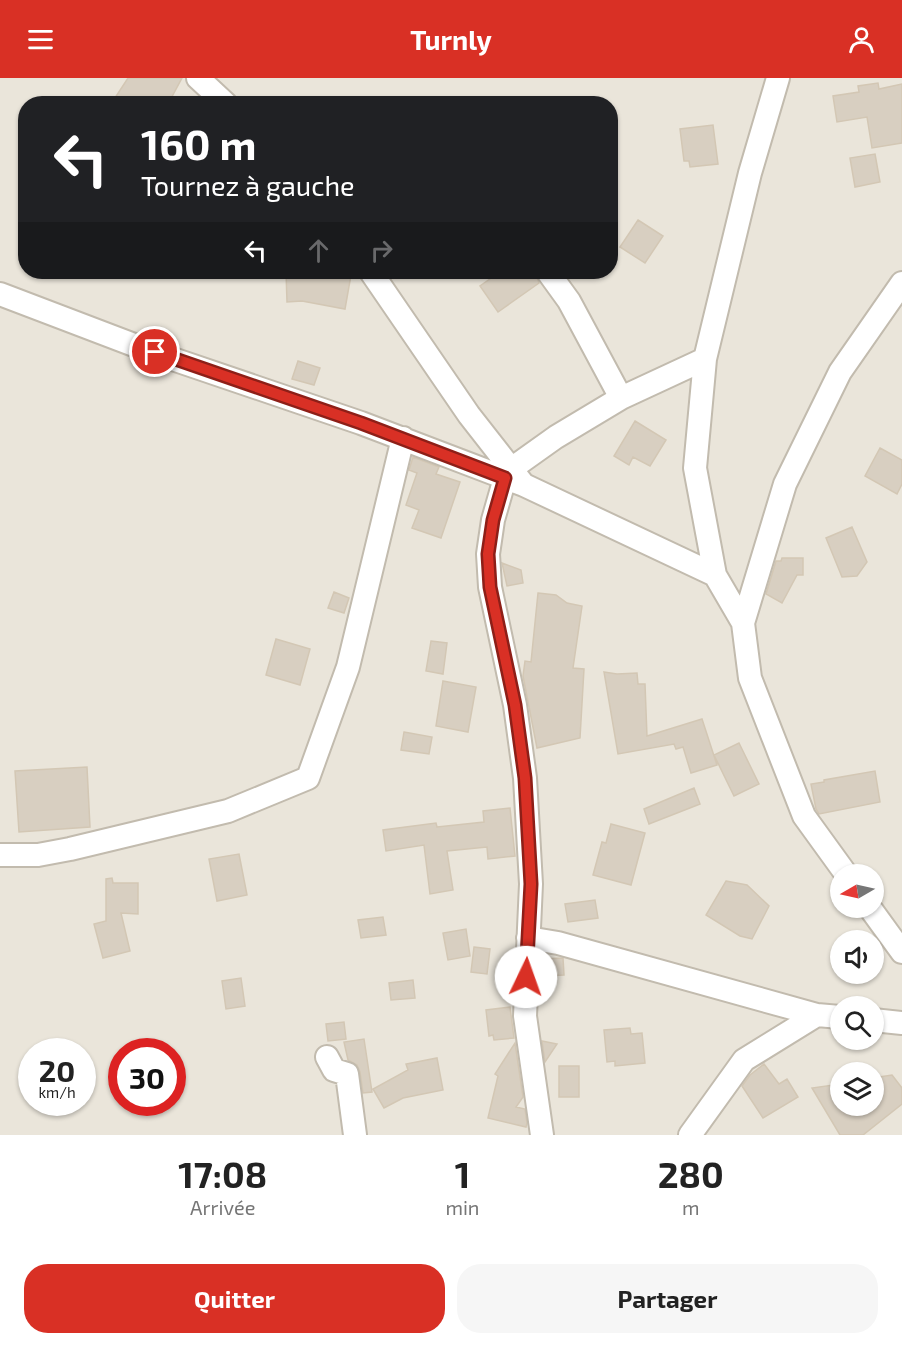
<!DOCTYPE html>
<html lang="fr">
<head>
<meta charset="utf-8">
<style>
  :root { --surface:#fff; --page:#f6f6f6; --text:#222; --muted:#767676; --accent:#d93025 }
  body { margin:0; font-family:"Exo 2",sans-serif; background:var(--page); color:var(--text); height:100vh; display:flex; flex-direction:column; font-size:22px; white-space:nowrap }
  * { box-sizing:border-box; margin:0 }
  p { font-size:20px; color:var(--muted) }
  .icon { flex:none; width:33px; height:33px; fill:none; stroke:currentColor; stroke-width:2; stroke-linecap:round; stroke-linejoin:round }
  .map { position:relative; height:1057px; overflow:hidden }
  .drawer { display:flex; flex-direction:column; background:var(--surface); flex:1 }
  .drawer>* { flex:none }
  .banner { position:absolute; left:18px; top:18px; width:600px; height:183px; border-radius:24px; box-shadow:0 2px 4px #0004; background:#202124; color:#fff; overflow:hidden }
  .needle { width:39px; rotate:261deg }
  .controls { position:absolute; left:830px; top:786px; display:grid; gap:12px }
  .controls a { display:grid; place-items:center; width:54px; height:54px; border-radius:50%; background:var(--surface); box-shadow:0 2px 4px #0004; font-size:30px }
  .speed { position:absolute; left:18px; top:960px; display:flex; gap:12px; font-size:30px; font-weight:700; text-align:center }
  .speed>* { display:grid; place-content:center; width:78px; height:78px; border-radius:50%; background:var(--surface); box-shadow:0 2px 4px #0004; line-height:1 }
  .speed small { font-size:15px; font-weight:400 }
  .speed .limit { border:9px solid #d22; background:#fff; color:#111 }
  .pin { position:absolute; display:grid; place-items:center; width:51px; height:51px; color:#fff; margin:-26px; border:3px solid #fff; border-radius:50%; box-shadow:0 2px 6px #0007 }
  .me { position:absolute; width:66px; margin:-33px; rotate:3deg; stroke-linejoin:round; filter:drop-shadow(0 0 4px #0008) }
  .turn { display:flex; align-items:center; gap:21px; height:126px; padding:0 24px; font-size:27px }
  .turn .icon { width:78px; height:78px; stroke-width:2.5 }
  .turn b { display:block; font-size:42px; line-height:51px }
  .lanes { display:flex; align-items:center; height:57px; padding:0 24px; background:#0003; justify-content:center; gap:30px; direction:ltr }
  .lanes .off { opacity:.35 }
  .eta { display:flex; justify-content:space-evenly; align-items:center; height:102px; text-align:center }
  .eta b { font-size:36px; font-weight:700; line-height:42px }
  .button { display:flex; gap:12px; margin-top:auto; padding:12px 24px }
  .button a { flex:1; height:69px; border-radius:24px; background:var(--accent); color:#fff; font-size:24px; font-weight:700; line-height:69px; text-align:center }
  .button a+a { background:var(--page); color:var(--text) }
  header { display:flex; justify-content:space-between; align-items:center; height:78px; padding:0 24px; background:var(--accent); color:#fff; font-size:27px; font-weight:700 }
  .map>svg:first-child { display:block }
</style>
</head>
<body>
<header><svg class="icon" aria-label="menu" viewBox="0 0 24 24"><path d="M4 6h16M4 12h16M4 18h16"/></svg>Turnly<svg class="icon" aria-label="person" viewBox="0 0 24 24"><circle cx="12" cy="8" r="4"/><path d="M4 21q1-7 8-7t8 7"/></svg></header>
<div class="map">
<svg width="902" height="1057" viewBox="0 0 902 1057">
  <rect width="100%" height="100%" fill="#f6f3ec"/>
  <path fill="#eae5da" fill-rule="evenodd" d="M0,0h902v1057h-902zM26,26h584v168h-584zM840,796h33v34h-33zM840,862h33v34h-33zM840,928h33v34h-33zM32,974h50v50h-50zM122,974h50v50h-50zM840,994h33v34h-33z"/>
  <path fill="#d8cfc1" stroke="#d3c7b4" stroke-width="1.5" d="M128,0h54l-14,26h-57z
    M878,5l1,6 23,-5v59l-30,5 -5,-31 -30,5 -4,-26 26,-4 -1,-6z
    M713,47l5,39 -28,3 -1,-6h-5l-4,-32z
    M875,76l5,28 -25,5 -5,-29z
    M638,142l25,16 -18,27 -25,-16z
    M286,194h48l17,3 -6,34 -43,-8 -15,1z
    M500,194h35l4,11 -41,29 -18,-26z
    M298,283l22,7 -6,17 -22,-6z
    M635,343l31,19 -16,26 -17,-9 -4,8 -15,-9z
    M880,370l22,12v24l-5,10 -32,-18z
    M413,379l26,10 -3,7 24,8 -19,56 -29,-10 7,-18 -13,-5 11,-32 -8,-3z
    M852,449l15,35 -10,14 -15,1 -16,-39z
    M782,480h21v17h-6l-15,28 -16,-9 10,-33h5z
    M502,485l19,7 2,13 -16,3z
    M334,514l15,6 -5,15 -16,-5z
    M538,515l18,2 11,8 15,3 -9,62 11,1 -4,69 -43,10 -14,-72 2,-15 6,1z
    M276,561l34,10 -10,36 -34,-10z
    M431,563l16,2 -4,31 -17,-3z
    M604,594l13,2 20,-1 1,11h7l2,52 55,-17 15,46 -26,8 -8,-26 -7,2 -2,-5 -56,10z
    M443,603l33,6 -8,45 -32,-6z
    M404,654l28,5 -3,17 -28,-4z
    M739,665l20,41 -25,12 -20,-41z
    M87,689l3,60 -71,5 -4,-61z
    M875,693l5,31 -61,12 -3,-5 -5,-25 13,-2v-2z
    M694,710l6,16 -51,20 -5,-15z
    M510,730l5,48 -27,3 -1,-12 -40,4 6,39 -23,4 -6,-49 -38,6 -3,-21 53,-7 1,4 47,-5 -1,-11z
    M611,746l34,9 -14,52 -38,-10 9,-33 4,1z
    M239,776l8,41 -30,6 -8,-42z
    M112,800l1,5h25v31l-17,-1 9,38 -27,7 -9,-34 12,-3v-42z
    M726,803l21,4 22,21 -17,33 -12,-3 -34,-21z
    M595,822l3,18 -30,4 -3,-18z
    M383,839l3,18 -25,3 -3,-18z
    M466,851l4,27 -22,4 -5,-27z
    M474,869l16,2 -3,25 -16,-2z
    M563,880l1,17 -24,1 1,-17z
    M241,900l4,28 -19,3 -4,-28z
    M413,902l2,18 -24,2 -2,-17z
    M510,929l4,31 -20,2 -1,-5 -4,1 -3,-26z
    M344,944l2,17 -18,2 -2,-17z
    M630,950l1,6 11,-1 3,30 -30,3v-5l-8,1 -3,-32z
    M364,961l8,53 -9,1 -3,-21 -3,-7 -9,-5 -4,-18z
    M542,963l15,3 -12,18z
    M515,965l8,54 -7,10 9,2 2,14 -1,4 -38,-9 10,-42 -3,-2z
    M437,980l6,32 -40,8 -19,10 -11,-19 35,-19 -2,-6z
    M764,986l15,20 8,-5 11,18 -35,21 -21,-32 8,-11z
    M559,988h20v31h-20z
    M892,997l10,13v16l-39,31h-23l-28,-47 28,-4v22h33v-28z"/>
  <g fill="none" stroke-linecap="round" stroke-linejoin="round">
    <defs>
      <path id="street" d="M198,0l28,26
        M778,0l-28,95 -45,186 -10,109 20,107 28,48 7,55 54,138 42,58
        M371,194l98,143 54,69
        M548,194l21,29 52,97
        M0,216l155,59 206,70 163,62 191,90
        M511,391l45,-32 65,-39 84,-39
        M505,400l-12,42 -5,34 2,33 25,118 10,73 6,106 -6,132 17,119
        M743,545l42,-139 55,-112 62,-89
        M0,777h38l32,-6 158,-38 80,-33 40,-111 55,-229
        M870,830l32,44
        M528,860l30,5 259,72 23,2
        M873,942l29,3
        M327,979l7,13 13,4 8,61
        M690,1057l54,-75 73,-45"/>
    </defs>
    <use href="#street" stroke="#c2bbae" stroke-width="26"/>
    <use href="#street" stroke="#fff" stroke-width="22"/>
  </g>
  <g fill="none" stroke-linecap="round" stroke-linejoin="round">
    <defs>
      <path id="route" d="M155,274l206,71 144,55 -12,42 -5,34 2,33 25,118 10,73 6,106 -5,93"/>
    </defs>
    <use href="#route" stroke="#8d1f18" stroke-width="15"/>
    <use href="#route" stroke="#d93025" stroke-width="10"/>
  </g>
</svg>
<div class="controls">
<a><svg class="needle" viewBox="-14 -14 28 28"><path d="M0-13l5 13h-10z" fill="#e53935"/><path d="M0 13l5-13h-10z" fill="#767676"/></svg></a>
<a><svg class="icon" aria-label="sound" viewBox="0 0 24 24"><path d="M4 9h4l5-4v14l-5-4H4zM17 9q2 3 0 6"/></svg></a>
<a><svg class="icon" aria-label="search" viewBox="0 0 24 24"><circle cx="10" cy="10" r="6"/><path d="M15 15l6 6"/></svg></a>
<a><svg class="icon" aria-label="layers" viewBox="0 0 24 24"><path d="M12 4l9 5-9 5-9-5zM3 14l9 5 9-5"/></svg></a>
</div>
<div class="speed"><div>20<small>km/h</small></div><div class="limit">30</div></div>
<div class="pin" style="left:155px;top:274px;background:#d93025"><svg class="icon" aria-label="arrive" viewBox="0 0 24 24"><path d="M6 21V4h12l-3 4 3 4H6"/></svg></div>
<svg class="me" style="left:526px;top:899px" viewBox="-20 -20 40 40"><circle r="19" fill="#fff"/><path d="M0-13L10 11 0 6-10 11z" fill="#d93025"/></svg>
<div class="banner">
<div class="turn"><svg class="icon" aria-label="left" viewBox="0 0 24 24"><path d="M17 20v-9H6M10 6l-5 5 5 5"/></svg><div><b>160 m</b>Tournez à gauche</div></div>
<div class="lanes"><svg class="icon" aria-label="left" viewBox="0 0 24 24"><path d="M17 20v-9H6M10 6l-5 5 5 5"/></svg><svg class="icon off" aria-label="ahead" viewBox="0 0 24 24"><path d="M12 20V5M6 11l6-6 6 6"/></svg><svg class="icon off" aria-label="right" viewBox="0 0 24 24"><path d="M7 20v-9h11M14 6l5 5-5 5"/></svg></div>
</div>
</div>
<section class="drawer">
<div class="eta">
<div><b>17:08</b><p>Arrivée</p></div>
<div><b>1</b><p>min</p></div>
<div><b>280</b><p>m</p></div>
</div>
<div class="button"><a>Quitter</a><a>Partager</a></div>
</section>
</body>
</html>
